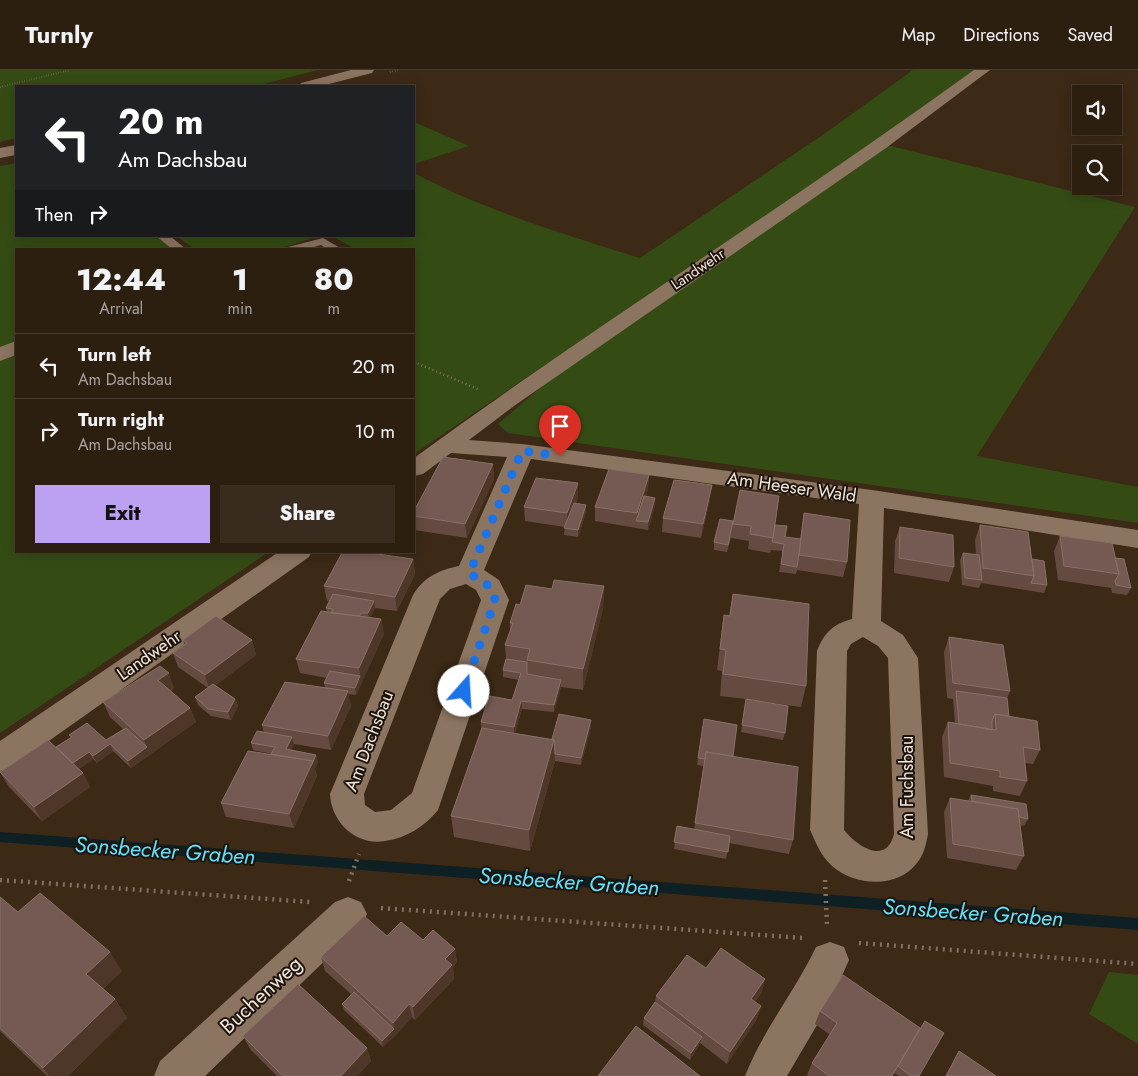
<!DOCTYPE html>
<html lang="en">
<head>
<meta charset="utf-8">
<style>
  :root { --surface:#2d1f10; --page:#392c1e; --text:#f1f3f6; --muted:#a7a29f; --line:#483d30; --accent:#bca0f2 }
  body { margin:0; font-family:Jost,sans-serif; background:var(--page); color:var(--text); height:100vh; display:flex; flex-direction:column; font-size:19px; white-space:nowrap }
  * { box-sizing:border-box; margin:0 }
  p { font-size:16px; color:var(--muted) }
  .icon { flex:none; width:28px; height:28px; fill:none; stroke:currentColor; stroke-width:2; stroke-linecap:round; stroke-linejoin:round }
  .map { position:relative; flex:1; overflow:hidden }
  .drawer { position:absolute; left:15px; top:178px; width:400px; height:305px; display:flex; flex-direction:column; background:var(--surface); border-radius:0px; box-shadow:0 2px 12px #0003,0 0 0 1px var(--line) }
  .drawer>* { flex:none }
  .hud { position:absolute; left:15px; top:15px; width:400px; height:152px; border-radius:0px; box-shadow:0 2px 12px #0003,0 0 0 1px var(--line); background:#202124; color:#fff; overflow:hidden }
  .controls { position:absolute; left:1072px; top:15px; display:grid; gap:10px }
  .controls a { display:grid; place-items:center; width:50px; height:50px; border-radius:0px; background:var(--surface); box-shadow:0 2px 12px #0003,0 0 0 1px var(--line); font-size:25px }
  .pin { position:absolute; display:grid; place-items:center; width:42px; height:42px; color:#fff; margin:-51px -21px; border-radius:50% 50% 50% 0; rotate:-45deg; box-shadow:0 0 5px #0007 }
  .pin .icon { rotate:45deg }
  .me { position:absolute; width:55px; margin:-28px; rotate:19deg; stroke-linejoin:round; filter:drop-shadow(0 0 4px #0008) }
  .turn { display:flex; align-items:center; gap:18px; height:105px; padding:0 20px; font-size:22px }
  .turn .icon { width:65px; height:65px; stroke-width:2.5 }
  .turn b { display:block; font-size:35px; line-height:42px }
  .then { display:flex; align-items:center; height:48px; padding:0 20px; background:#0003; gap:10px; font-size:19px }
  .eta { display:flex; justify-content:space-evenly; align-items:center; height:85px; text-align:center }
  .eta b { font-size:30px; font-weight:800; line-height:35px }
  .cta { display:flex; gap:10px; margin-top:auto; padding:10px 20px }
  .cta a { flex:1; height:58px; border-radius:0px; background:var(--accent); color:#111; font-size:20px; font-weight:800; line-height:58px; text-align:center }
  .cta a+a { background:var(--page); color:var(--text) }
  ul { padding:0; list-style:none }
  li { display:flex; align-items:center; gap:15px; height:65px; padding:0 20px; border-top:1px solid var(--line) }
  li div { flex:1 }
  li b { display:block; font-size:19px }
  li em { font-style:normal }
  header { display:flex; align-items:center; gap:30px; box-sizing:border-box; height:70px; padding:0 25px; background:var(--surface); border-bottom:1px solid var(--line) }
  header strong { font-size:24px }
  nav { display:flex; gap:28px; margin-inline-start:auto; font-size:18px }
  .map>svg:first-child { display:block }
</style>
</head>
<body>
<header>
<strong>Turnly</strong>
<nav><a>Map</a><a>Directions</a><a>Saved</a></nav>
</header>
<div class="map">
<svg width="1138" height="1006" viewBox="0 0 1138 1006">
  <rect width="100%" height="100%" fill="#3c2916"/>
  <path fill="#344c14" d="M0,0h318l-62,16h-240v52l-16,4z
    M913,0h66l-104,75 -192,126 -269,183v-205h-59l-23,-13h82v-63c72,38 149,61 226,85l187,-126z
    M414,52l55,24 -55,18z
    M887,75l248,62 -158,249 161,31v36l-630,-90 -10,-9 63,-54z
    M16,93v73h140l18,13h-158v94l-16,8v-185z
    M176,166h142l-39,13h-84z
    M16,281v200h254l-270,182v-374z
    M1109,902l29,3v69l-49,-30z"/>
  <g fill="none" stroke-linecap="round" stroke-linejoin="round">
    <path fill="#0f2024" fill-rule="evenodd" d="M0,762l1138,86v12l-1138,-88z"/>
    <path stroke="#827161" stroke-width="2" stroke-dasharray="0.5 2" stroke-linecap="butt" d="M390,2l8,-2
      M0,17l70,-17"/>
    <path stroke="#827161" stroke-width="2.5" stroke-dasharray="1 3" stroke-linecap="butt" d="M414,292l66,28"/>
    <path stroke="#827161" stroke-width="4.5" stroke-dasharray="2 5" stroke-linecap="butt" d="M0,810l310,22
      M825,810l2,46
      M349,811l10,-27
      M381,838l422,30
      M859,873l279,21"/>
    <path fill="#8b7460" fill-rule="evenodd" d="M156,166h14l16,13h-14z
      M323,168l19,11h-15l-6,-4 -14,4h-21l2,-2z"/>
    <path fill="#8b7460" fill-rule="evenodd" d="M974,0h16l-104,78 -372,258 -45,34 53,4 350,46 266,40v18l-254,-40 -3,113 22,14 15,23 10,176c-2,10 -4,21 -11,29 -20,26 -62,23 -85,3 -11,-10 -16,-23 -22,-36l7,-179c7,-18 16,-27 35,-32l7,-115 -328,-45 -47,111 15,10 10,20 -71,210c-13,16 -31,28 -53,31 -29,5 -54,-19 -55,-47l83,-199c11,-18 26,-25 46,-29l48,-109 -56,-4 -28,21 -9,2v-18c183,-134 377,-255 560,-388zM466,514l10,6 5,10 -69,193 -21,17 -16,2 -10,-7 -1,-11 76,-195 10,-10zM863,567l15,9 10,12 6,176c-8,32 -37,12 -50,-4l3,-179 4,-7z
      M16,271v14l-16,6v-14z
      M280,481h32l-3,6 -297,210 -12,4v-30z
      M348,827l13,5 6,12 -6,12 -156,150h-51l6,-15 175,-159z
      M830,872l14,5 5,13 -19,43 -43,73h-42c18,-46 50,-85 71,-129z"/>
    <path fill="#8b7460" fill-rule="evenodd" d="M351,0h23l-2,3 -51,13h-22l2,-3z
      M16,75v10l-16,3v-10z"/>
  </g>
  <path fill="#654a41" d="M493,394l1,15 -27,59 -53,-8v-19z
    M649,405l-1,14 -2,7 9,2v7l-7,25 -53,-9v-14z
    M578,428l-2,5 10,9 -8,25 -14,-2 1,-8 -40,-6 -1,-14z
    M710,430l-9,38 -39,-6 1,-14z
    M804,443l43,49 -4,15 -46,-7 -1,4 -17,-2 4,-21 -12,-1 -1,3 -22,-4 1,-8 -18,-3 -4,14 -13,-2v-8l19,-21 42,4 10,12 15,2z
    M980,455l52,34 15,26 -3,8 -63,-10 -2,5 -17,-3 -2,-25 3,-7 13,2 -1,-15z
    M900,457l54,40 -5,15 -55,-9 1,-32z
    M1060,466l55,22 16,30 -4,7 -15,-2 -1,-5 -53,-8 -4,-29z
    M413,489l2,15 -18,37 -22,-3 -5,10 11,1 3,15 -28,61 -8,-1 3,12 -20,44 -37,-6 -3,6 25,5 2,7 -3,7 2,7 -23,52 -68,-11 -5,-14 51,-49 -19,-4 -2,-7 13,-10 -2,-8 63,-37 -1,-5 3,-5 -27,-5 -4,-14 31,-47 -1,-4 3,-7h-2l-3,-15z
    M604,516l-1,22 -20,82 -22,-3 -7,25 -32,-3 -7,24 37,6 39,-12 -10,38 -26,-4 -25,90 -76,-14 -3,-21 30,-87v-7l31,-22 7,-20 -16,-3v-7l3,-11 -1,-14 5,-14v-8l42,-34z
    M733,524l73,92 -5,21 -36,-5 20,31 -2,7 -42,-8 5,-33 -26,-3 2,-25 -5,-1 4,-33 3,-22 5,1z
    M949,567l61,54 -3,8 2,17 31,34 -7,14 -8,-1 2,18 -7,15 -27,-5v-5l-49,-9 -2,-40 6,-15 7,2 -2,-25 -6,-1 -3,-46z
    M183,570h69l4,15 -41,30 20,14 3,7 -7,14 -20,-4 -13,-11 -3,-8 13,-9 -30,-21 -5,-14 11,-9z
    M174,618l-3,3 19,17 6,14 -65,46 -18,-17 -16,12 -4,-4 -14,10 4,4 7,14 -48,34 -33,-34 -9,-15 56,-25 15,-10 -2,-2 37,5 17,-11 -13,-12 -7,-15z
    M704,649l29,37 60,84 -4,14 -60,-11 -3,16 -52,-10 3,-23 17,4 10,-64 -7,-1z
    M971,725l57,24 -4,7 -4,-1 4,31 -8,14 -69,-12 -3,-46 6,-14 18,3z
    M0,827l18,15 104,59 -19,18 12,10 12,19 -59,58h-21l-47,-45z
    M387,866l36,4 32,9 2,13 -4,5 1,12 -39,41 -3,-3 -16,18 -13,12 -39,-37 -2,-6 9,-10 -26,-23 -4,-14z
    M706,898l56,24 -7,10 6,4 -4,13 -30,45 -27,-21 -10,17 -47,-35 1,-7 11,-16 1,-6z
    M820,941l100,17 -7,12 6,36h-20l-5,-3 -2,3h-84l-1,-1 5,-12 18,-28 -15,-11z
    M243,966l124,12 4,13 -14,15h-80l-27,-27z"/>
  <path fill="#4e3629" d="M493,394l1,15 -27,59 -2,-14z
    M649,405l-1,14 -10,32h-2v7l1,-15z
    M578,413v15l-11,30v-15z
    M712,415l-2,15 -9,38 2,-14z
    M655,428v7l-7,25v-8z
    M586,435v7l-8,25v-7z
    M413,489l2,15 -18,37 -2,-14z
    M604,516l-1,22 -20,82v-21z
    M374,531l1,7 -6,13 -1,-8z
    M381,549l3,15 -28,61 -1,-7 5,-12 -1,-8z
    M252,570l4,15 -46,35 -5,-15z
    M169,603l5,15 -10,7 -6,-15z
    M561,610v7l-7,25v-7z
    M348,621l3,15 -20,44 -3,-14z
    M235,629l3,7 -7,14 -3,-8z
    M521,631l1,8 -8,26v-8z
    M190,638l6,14 -65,46 -3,-7 19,-14 -3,-7z
    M591,650v7l-10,38v-7z
    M292,667l2,8 -6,12 -2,-8z
    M554,670l1,21 -25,90 -1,-21z
    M110,674l3,7 -16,12 -4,-7z
    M89,682l4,7 -19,13 -3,-7z
    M316,685l2,7 -3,7 2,7 -23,52 -5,-14z
    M83,703l7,14 -48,34 -8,-14z
    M455,879l2,13 -4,5 1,12 -39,41 -2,-13 32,-48z
    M110,882l12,19 -23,22 -13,-19z
    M765,909l-3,13 -14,20 3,-13z
    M115,929l12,19 -59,58h-19l-6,-8z
    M409,934l3,13 -16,18 -13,12 -1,-6 12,-12 -1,-6z
    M761,936l-4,13 -30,45 3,-12z
    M702,967l-2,6 -10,17 1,-7z
    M367,978l4,13 -14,15h-16z"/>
  <path fill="#745a52" stroke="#887067" d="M443,387l50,7 -28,60 -51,-8v-5z
    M609,399l40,6 -12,38 -42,-6z
    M536,408l42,5 -11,30 -43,-6z
    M674,410l38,5 -9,39 -40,-6z
    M740,420l39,6 -6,42 -23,-4 1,-8 -18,-2z
    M644,426l11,2 -7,24 -12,-1z
    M574,433l12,2 -8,25 -14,-2z
    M804,443l46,7 -3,42 -48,-7z
    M720,449l13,2 -5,24 -14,-3z
    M775,455l12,1 -2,11 16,2 -4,28 -16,-3 3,-20 -12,-2z
    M980,455l48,7 6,44 -51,-8z
    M900,457l53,8 1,32 -55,-9z
    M1060,466l52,7 7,31 -55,-8z
    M343,481h13l57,8 -18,38 -71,-11z
    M963,483l16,2 3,25 -17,-2z
    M1115,488l9,1 7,29 -15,-3 -1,-4 4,-7z
    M1032,489l12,2 3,24 -16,-2 3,-7z
    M554,510l50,6 -21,83 -56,-9 3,-11 -25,-4 8,-22h-3l6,-19 4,1 6,-20 26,4z
    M333,524l41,7 -6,12h-7l-2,3 -28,-3 2,-4 -7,-1z
    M733,524l76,10 -3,82 -83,-12 3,-24 -6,-1 4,-34 6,1z
    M321,541l60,8 -22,49 -63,-9z
    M216,546l36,24 -47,35 -32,-22 14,-10 -4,-3z
    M949,567l54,8 7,46 -57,-8z
    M506,589l21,3v12l34,6 -7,25 -33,-4 -7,26 -33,-5 8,-26 23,4 9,-27 -18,-3z
    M160,596l9,7 -11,7 32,28 -46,32 -41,-38z
    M330,601l30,5 -5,12 -31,-5z
    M285,612l63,9 -20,45 -66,-11z
    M213,614l22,15 -7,13 -20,-3 -13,-12z
    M956,621l51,7 2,18 -14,-2 -3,7v9l-33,-6z
    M746,629l42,7 -3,27 -43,-8z
    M559,644l32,6 -10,38 -26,-4 -1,-14 -2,-1z
    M995,644l42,7 3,29 -17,-3 4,34 -27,-4v-6l-50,-8 -2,-41 48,8z
    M704,649l33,6 -4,31 -27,-4 -1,7 -7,-1z
    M87,653l19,17 20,-12 21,19 -19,14 -18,-17 -17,12 -4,-4 -16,11 -17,-16 16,-10 -3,-2z
    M482,658l72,12 -25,90 -78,-14z
    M257,661l35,6 -6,12 30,6 -5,11 2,-5 -42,-7 4,-7 -24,-4z
    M48,670l35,33 -49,34 -34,-35z
    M248,681l65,10 -24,53 -68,-11z
    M706,682l92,15 -5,73 -98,-17z
    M971,725l55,9 2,15 -9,-2 -1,-8 -46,-8z
    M950,728l68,11 6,47 -71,-12z
    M677,756l53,10 -2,16 -54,-10z
    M40,823l70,59 -24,22 29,25 -72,69 -43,-40v-131l18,15z
    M364,846l23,20 14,-14 22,18 10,-10 22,19 -10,10 7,6 -39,42 -4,-3 -16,19 -72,-66z
    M721,878l44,31 -14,20 10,7 -31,46 -74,-56 31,-41 19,13z
    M843,905l77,53 -28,48h-63l-17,-13 25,-40 -17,-12z
    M298,914l69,64 -26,28h-58l-40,-40z
    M354,922l40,37 -12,12 -40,-37z
    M655,932l47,35 -11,16 -47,-35z
    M925,951l19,12 -25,43h-8l-13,-10z
    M636,956l64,50h-102z
    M959,981l37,25h-50z"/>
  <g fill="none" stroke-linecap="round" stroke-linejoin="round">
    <path stroke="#1a73e8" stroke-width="9" stroke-dasharray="0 16.2" d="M464,621l31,-91c-4,-15 -12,-20 -26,-26l53,-123 38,5"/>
  </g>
  <g text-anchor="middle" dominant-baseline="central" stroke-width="4" stroke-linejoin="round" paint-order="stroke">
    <g font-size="15" fill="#f2e5da" stroke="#1c140c">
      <text transform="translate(698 199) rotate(-34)">Landwehr</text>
    </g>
    <g font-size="18" fill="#f2e5da" stroke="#1c140c">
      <text transform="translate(792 417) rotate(8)">Am Heeser Wald</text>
      <text transform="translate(149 585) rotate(-35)">Landwehr</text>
      <text transform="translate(369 671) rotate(-69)">Am Dachsbau</text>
      <text transform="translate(907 717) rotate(-90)">Am Fuchsbau</text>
    </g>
    <g font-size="21" fill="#f2e5da" stroke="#1c140c">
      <text transform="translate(261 925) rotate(-43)">Buchenweg</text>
    </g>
    <g font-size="22" font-style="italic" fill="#5fe1fe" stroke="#1c140c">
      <text transform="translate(165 780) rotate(4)">Sonsbecker Graben</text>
      <text transform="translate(569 811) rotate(4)">Sonsbecker Graben</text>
      <text transform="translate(973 842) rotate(4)">Sonsbecker Graben</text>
    </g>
  </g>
</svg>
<div class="controls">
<a><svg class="icon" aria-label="sound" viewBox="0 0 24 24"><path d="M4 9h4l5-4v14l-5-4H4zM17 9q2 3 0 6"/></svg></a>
<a><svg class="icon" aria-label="search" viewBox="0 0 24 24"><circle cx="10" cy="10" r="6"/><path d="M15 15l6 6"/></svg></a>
</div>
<div class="pin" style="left:560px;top:386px;background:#d93025"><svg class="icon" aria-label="arrive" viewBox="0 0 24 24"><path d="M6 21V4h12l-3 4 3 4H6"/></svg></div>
<svg class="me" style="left:464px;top:621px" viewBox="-20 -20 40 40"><circle r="19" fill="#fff"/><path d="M0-13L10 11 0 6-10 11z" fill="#1a73e8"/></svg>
<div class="hud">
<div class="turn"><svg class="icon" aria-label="left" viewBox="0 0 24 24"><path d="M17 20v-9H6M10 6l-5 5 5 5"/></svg><div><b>20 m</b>Am Dachsbau</div></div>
<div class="then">Then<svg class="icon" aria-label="right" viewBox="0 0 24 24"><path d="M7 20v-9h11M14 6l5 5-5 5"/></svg></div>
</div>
<section class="drawer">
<div class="eta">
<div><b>12:44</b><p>Arrival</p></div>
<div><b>1</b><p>min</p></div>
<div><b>80</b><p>m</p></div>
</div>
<ul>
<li><svg class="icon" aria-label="left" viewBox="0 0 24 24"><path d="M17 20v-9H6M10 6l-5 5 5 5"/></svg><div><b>Turn left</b><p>Am Dachsbau</p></div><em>20 m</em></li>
<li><svg class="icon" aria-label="right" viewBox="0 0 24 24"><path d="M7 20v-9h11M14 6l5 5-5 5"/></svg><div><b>Turn right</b><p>Am Dachsbau</p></div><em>10 m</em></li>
</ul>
<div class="cta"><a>Exit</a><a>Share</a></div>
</section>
</div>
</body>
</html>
